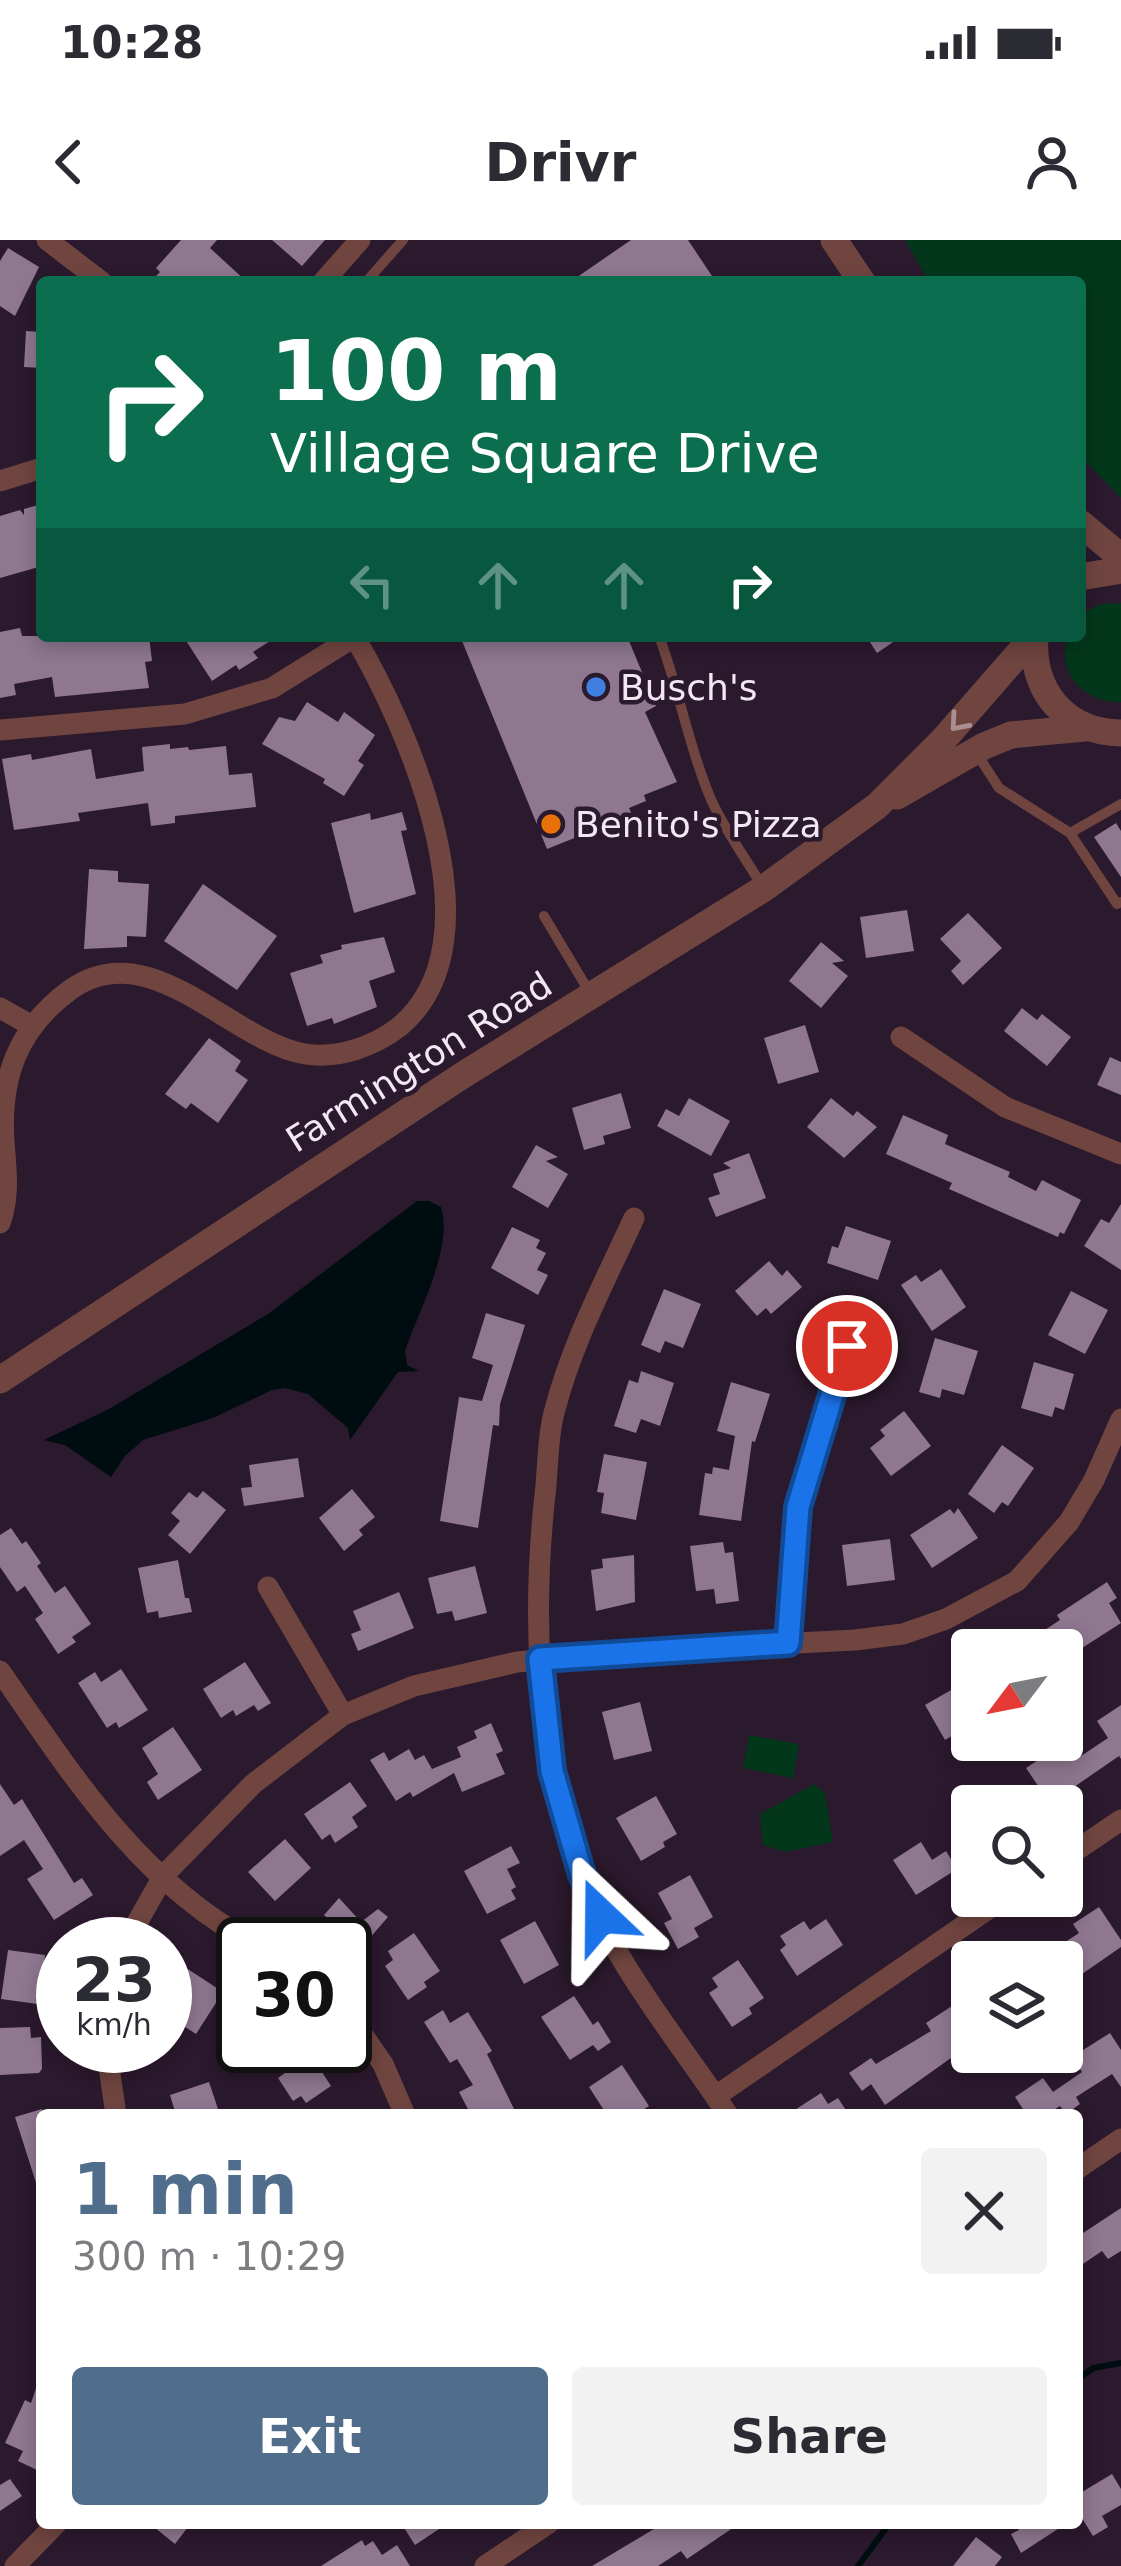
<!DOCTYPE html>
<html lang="en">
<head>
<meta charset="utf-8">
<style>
  :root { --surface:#fff; --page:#f2f2f3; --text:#2b2b33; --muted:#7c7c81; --accent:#516d8c }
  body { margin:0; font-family:"DejaVu Sans",sans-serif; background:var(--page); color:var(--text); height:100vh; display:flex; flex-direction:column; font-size:45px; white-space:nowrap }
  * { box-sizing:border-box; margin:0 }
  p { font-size:39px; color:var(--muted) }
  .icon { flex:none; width:66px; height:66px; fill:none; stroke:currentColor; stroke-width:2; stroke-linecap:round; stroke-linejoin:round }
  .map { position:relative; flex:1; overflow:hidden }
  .sheet { position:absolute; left:36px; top:1869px; width:1047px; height:420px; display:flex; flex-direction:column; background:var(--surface); border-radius:12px; box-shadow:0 6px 18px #0003 }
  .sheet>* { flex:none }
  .top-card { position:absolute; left:36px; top:36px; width:1050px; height:366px; border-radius:12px; box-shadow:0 6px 18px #0003; background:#0b6e4f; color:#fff; overflow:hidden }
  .needle { width:78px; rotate:238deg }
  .tools { position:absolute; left:951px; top:1389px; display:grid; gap:24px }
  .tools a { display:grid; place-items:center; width:132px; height:132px; border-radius:12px; background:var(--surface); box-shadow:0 6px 18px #0003; font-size:60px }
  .speed { position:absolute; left:36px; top:1677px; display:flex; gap:24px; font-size:60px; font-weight:700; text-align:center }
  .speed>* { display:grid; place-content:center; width:156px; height:156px; border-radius:50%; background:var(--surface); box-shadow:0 6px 18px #0003; line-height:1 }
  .speed small { font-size:30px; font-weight:400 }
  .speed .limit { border:6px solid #111; border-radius:18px; background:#fff; color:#111 }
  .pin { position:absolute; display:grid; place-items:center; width:102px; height:102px; color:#fff; margin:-51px; border:6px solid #fff; border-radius:50%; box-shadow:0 3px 12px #0007 }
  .me { position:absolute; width:132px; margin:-66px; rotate:337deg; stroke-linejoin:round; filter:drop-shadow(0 0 9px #0008) }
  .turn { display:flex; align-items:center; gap:42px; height:252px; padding:0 36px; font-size:54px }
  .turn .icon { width:156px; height:156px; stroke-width:2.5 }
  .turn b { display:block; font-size:84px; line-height:102px }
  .lanes { display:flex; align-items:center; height:114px; padding:0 36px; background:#0003; justify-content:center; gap:60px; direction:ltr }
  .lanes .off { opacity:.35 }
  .round { display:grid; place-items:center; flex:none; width:126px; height:126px; border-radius:12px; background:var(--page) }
  .overview { display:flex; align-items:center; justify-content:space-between; height:204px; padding:0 36px }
  h1 { font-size:72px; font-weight:800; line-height:90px; color:var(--accent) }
  .action { display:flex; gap:24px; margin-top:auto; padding:24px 36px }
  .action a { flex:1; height:138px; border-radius:12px; background:var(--accent); color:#fff; font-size:48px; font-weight:800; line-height:138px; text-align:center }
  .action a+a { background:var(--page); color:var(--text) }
  .status { display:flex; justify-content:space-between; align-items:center; height:84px; padding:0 60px; background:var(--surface); direction:ltr }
  .status svg { height:33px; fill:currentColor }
  header { display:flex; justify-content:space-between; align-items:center; height:156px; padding:0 36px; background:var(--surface); font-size:54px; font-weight:800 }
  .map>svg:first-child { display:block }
</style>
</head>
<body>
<div class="status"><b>10:28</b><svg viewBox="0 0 49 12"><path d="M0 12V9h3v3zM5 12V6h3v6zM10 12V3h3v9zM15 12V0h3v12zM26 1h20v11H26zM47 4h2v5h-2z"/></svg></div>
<header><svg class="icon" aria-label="back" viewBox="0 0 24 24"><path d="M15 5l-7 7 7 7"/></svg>Drivr<svg class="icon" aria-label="person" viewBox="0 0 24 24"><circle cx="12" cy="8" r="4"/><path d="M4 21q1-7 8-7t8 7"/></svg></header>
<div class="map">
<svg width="1121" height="2326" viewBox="0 0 1121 2326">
  <rect width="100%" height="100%" fill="#2b192d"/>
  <path fill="#03371b" d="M905,0h216v258l-41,-42v-174h-151z
    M1121,363v99c-36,1 -66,-29 -53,-66h12l3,-23 18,-9z
    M749,1495l50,9 -6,34 -50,-10z
    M814,1544l11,9 8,49 -48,10 -22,-7 -3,-31z"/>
  <path fill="#000d10" d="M417,961h12l12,6c13,40 -23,105 -36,144l2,14 12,6 -21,1 -48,68 -2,-12 -40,-34 -23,-6 -13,2 -59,28 -70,22 -18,16 -14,21 -46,-32 -21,-5 65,-31 159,-95z"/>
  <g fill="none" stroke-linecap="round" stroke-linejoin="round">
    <path stroke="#000d10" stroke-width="6" d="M1077,2140l16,-12 28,-5
      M858,2326l32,-43"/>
  </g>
  <path fill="#8e778f" d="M181,0h36l-7,8 37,34h-97l10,-10 -4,-4z
    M272,0h53l-23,26z
    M631,0h57l28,42h-146z
    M8,8l31,19 -24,49 -15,-10v-45z
    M26,91l16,1v36l-18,-1z
    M42,264v62l-42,12v-62l20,-6 4,5v-6z
    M20,388l2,8h127l3,25 -7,1 4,26 -94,9 -3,-20 -38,7 2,11 -16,3v-66z
    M183,396h95l-25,16 5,6 -19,12 -3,-5 -24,16z
    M460,396h167l29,70 -11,6 32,70 -33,13 2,6 -17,7 3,7 -85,34z
    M866,396h36l-25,17z
    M307,462l31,20 6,-10 31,23 -17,26 6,4 -20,31 -21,-13 2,-4 -63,-35 17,-27 16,4z
    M170,504v5l18,-2 1,3 37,-4 3,29 23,-2 4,34 -81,9v7l-24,3 -3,-23 -70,10 2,8 -66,9 -12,-71 29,-5 1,6 59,-11 5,30 48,-8 -2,-24z
    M402,572l5,18 -6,1 15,63 -62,19 -23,-90 39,-10 1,7z
    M1116,583l5,8v46l-27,-40z
    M89,629l29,2v11l31,2 -3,53 -19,-1v11l-43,2z
    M203,644l74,52 -40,54 -73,-49z
    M907,670l7,41 -48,7 -6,-41z
    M968,673l34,35 -39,37 -12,-14 10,-10 -21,-22z
    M384,697l11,35 -26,9 8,26 -43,17 -2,-6 -25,8 -17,-53 33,-10 -3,-8 22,-6 -1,-4z
    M821,702l23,19 -12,2 16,13 -27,32 -32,-27z
    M1022,768l15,12 5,-6 29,23 -24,29 -43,-35z
    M805,785l14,47 -41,12 -14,-46z
    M209,798l32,23 -6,10 13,9 -30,43 -27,-20 -5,6 -21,-15z
    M1110,817l11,5v33l-24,-10z
    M621,853l10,35 -28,8 2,8 -21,6 -12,-42z
    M689,858l41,23 -19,35 -54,-30 9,-17 13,7z
    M831,858l22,18 4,-5 20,16 -33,31 -37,-31z
    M903,875l45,20 -3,9 65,28 -2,5 28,14 6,-11 39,20 -17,34 -4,-2 -2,5 -109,-48 3,-6 -66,-29z
    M536,905l22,12 -12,4 22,13 -20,34 -36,-21z
    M749,913l17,45 -50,19 -8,-19 12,-4 -7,-20 18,-6 -8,-5z
    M1121,964v66l-37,-24 17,-27 8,4z
    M846,986l45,15 -13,39 -51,-17 5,-17 6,2z
    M512,987l28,13 -4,8 10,5 -9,17 11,5 -10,20 -47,-27z
    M769,1021l13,15 5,-6 15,17 -31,27 -5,-6 -9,8 -22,-25z
    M941,1029l25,38 -34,24 -31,-46 15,-10 5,7z
    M664,1049l37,15 -18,44 -18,-7 -5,12 -19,-8z
    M1071,1051l37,19 -23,44 -37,-19z
    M486,1073l39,12 -25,79 -1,22 -6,-1 -15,103 -38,-7 19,-124 23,4 11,-36 -21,-7z
    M935,1098l43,13 -14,44 -22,-6 -2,9 -21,-6z
    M1034,1122l40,12 -10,36 -9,-3 -3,10 -31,-9z
    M641,1131l33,12 -14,43 -19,-7 -5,14 -22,-7 15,-46 9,3z
    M731,1142l39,12 -15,48 -3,-1 -11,80 -42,-6 6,-42 7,1 1,-7 16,3 6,-34 -18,-5z
    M904,1171l27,35 -40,30 -21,-28 15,-12 -5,-6z
    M1002,1205l32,23 -26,38 -6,-4 -8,11 -26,-19z
    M604,1214l43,8 -11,58 -35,-7 3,-20 -7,-1z
    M298,1218l6,39 -60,9 -3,-18 11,-1 -3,-22z
    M352,1249l23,28 -16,13 4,5 -19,16 -25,-33z
    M203,1251l23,19 -36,44 -22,-19 12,-14 -9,-8 18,-21 8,6z
    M958,1268l20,30 -46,30 -22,-33 40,-26 4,5z
    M11,1288l11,16 4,-3 15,22 -4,3 18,27 10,-7 26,38 -19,13 4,5 -18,12 -23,-35 8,-6 -18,-27 -8,6 -17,-25v-32z
    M890,1299l5,41 -48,6 -5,-41z
    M723,1302l2,11 8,-1 6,49 -23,3 -2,-15 -18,2 -6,-45z
    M634,1315l1,47 -39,9 -5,-41 12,-2 -1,-9z
    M178,1320l7,38h4l3,14 -33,6 -1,-7 -11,2 -9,-45z
    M475,1326l12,47 -32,8 -3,-10 -15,3 -9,-36z
    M1107,1342l10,16 -8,5 12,20 -42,27h-65l46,-30 -3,-5z
    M399,1352l15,36 -56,23 -7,-17 10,-4 -8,-19z
    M245,1422l26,41 -13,8 -4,-6 -18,11 -3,-6 -12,8 -18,-29z
    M121,1429l27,41 -29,18 -3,-6 -9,6 -29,-45 17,-11 6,10z
    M972,1438v46l-27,16 -20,-35z
    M640,1462l12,49 -38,9 -12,-48z
    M1121,1465v54l-2,-3 -58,40 -5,-7 -11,7 -19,-28 41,-27 11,17 30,-20 -11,-17z
    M491,1483l12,28 -7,3 9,20 -43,18 -8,-19 -41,24 -3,-5 -14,9 -26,-41 14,-8 5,9 20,-12 6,11 9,-5 8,14 29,-12 -4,-10 20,-9 -3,-7z
    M173,1487l29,43 -44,30 -11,-18 11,-8 -16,-26z
    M350,1542l17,24 -15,11 6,10 -23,16 -5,-9 -8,6 -18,-26z
    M0,1544l14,21 8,-6 52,84 8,-5 11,17 -39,25 -27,-41 16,-10 -19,-29 -24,16z
    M656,1556l21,38 -14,8 2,5 -24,14 -25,-43z
    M285,1599l26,29 -36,33 -27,-29z
    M921,1602l11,18 14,-9 11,18 -41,26 -23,-35z
    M511,1606l9,17 -13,6 9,18 -5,3 5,9 -29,15 -23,-43z
    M690,1635l23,42 -19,11 5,9 -21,12 -14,-26 8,-4 -14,-26z
    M339,1658l22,24 17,-13 10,8 -27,31 -37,-33z
    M1099,1667l22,33v7l-39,27 -8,-12h-39l44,-29 -6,-9z
    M826,1679l17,26 -46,31 -17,-26 6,-5 -6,-9 24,-15 6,9z
    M535,1681l24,44 -35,19 -24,-44z
    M414,1693l26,38 -16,11 3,5 -19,13 -23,-34 8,-6 -5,-9z
    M8,1710l37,5 -4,34 13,1 -2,16 -51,-7z
    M738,1720l26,38 -15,10 3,6 -20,13 -23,-34 9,-6 -6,-9z
    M180,1724l43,28 -27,42 -28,-18 6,-9 -7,-4 10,-16 -8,-5z
    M574,1756l19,29 5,-4 13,21 -13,9 -5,-6 -23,15 -29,-43z
    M958,1762l14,21v20l-87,62 -14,-21 -9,7 -13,-18 22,-15 5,6 55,-33 -5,-8z
    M443,1770l7,13 18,-11 24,39 -5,3 30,61h-46l-12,-23 14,-7 -16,-26 -7,4 -26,-41z
    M30,1787l1,11 10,-1 1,32 -3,4 -39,2v-47z
    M1110,1793l11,17v37l-9,-13 -36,23 4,7 -14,10 -6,-8 -14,9h-19l-12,-18 28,-19 10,14 29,-20 -10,-15z
    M291,1806h14l26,40 -25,17 -5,-7 -8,5 -15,-23 7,-5 -11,-16z
    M622,1825l27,41 -14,9h-28l-18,-28z
    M209,1842l11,33h-44l-6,-20z
    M821,1853l7,11 10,-6 11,17h-62z
    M42,1869v83h-3l-24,-75z
    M1121,1968v43l-13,8 -6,-8 -25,17v-31z
    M40,2137l2,81 -5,12 -19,-9 5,-10 -18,-8 20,-43 6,3z
    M1112,2234l9,15v16l-19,11 6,11 -15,9 -16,-26v-15z
    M10,2239l12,17 -22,15v-26z
    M149,2283h42l-16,21z
    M401,2283h47l-33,22z
    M664,2283h76l-53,36 -6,-8 -23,15h-66z
    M1015,2283h52l-46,30 -10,-19 8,-4z
    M976,2297l26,20 -7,9h-42z
    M362,2300l3,6 8,-5 9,14 15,-10 13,21h-89z"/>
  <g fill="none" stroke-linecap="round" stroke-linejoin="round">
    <path stroke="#704540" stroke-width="10" d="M366,42l37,-42
      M659,396c20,53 29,109 51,161 13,31 35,60 52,89
      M977,514l22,34 71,45 51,-29
      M1070,593l47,71 4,-2
      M544,676l46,77"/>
    <path stroke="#704540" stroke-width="21" d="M47,0l55,42
      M323,42l37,-42
      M0,241l42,-13
      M0,490l185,-16 87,-26 82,-51
      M0,768l32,18
      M901,797l104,70 116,47
      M634,978c-29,63 -63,127 -80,195 -6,22 -6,49 -8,72 -18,157 -7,332 74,471 32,55 73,106 108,159
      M0,983c10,-27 6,-54 4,-82 -4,-63 13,-112 66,-151 80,-58 160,51 235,64 33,5 68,-7 94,-27 104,-85 9,-300 -45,-391
      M268,1347l75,128
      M788,1403l10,-136 49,-162
      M0,1431c72,104 140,212 255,273
      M1062,1620l59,-40
      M125,1704l39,-69 89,-91 90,-69 71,-29 103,-24 125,-11 213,-11 48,-6 43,-15 71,-38 52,-59 25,-42 27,-61
      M345,1769l38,55 22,51
      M106,1806l10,69
      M716,1856l291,-200
      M1077,1929l44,-30
      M15,2326l42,-43
      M485,2326l64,-43"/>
    <path stroke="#704540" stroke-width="27" d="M834,0l28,42
      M1080,283l41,34
      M1080,337l41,-7
      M1035,396c-4,55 30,96 86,97
      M897,556l87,-50 27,-11 74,-7
      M0,1140l463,-305 300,-186 114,-83 67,-67 90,-103"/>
  </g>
  <defs><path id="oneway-chevron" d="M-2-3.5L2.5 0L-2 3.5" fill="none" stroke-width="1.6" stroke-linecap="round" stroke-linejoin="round" transform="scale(3)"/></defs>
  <use stroke="#ab8e91" href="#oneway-chevron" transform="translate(958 483) rotate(131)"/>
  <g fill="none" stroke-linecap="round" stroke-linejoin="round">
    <defs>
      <path id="route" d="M601,1676l-19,-41 -30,-104 -12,-112 248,-16 10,-136 49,-161"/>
    </defs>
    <use href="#route" stroke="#114b97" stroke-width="30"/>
    <use href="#route" stroke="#1a73e8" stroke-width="21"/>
  </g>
  <circle fill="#3f7fe0" stroke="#2b192d" stroke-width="4.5" cx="596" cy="447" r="12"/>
  <circle fill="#e8710a" stroke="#2b192d" stroke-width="4.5" cx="551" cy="584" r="12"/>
  <g text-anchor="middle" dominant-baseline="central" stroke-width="9" stroke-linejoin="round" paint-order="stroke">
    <g font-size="36" fill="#f3e7f4" stroke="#2b192d" text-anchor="start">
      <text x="620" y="447">Busch's</text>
      <text x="575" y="584">Benito's Pizza</text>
    </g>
    <g font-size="36" fill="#f3e7f4" stroke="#2b192d">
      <text transform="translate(419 822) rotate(-32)">Farmington Road</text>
    </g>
  </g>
</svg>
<div class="tools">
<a><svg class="needle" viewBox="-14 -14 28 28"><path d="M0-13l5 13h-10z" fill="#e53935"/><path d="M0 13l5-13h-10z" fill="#7c7c81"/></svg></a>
<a><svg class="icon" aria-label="search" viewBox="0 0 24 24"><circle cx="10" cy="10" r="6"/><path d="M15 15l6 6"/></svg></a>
<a><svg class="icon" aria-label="layers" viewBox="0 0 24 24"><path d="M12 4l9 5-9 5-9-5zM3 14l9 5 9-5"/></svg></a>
</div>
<div class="speed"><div>23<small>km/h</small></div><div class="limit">30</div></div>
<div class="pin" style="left:847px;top:1106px;background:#d93025"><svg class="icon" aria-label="arrive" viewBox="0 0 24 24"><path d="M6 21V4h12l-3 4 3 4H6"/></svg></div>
<svg class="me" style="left:601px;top:1676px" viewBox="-20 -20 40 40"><path d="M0-17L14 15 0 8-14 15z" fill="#1a73e8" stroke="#fff" stroke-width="4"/></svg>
<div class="top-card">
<div class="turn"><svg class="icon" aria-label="right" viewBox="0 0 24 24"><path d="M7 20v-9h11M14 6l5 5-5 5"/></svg><div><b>100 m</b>Village Square Drive</div></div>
<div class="lanes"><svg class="icon off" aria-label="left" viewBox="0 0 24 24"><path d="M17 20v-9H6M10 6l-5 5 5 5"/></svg><svg class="icon off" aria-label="ahead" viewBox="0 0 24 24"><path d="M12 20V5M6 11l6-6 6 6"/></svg><svg class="icon off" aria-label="ahead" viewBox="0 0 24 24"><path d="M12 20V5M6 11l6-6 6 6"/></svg><svg class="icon" aria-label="right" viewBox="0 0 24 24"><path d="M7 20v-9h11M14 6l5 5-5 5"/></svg></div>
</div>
<section class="sheet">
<div class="overview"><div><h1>1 min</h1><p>300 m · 10:29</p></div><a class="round"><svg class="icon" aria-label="close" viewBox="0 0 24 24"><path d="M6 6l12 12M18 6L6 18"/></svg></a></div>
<div class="action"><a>Exit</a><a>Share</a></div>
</section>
</div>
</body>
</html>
